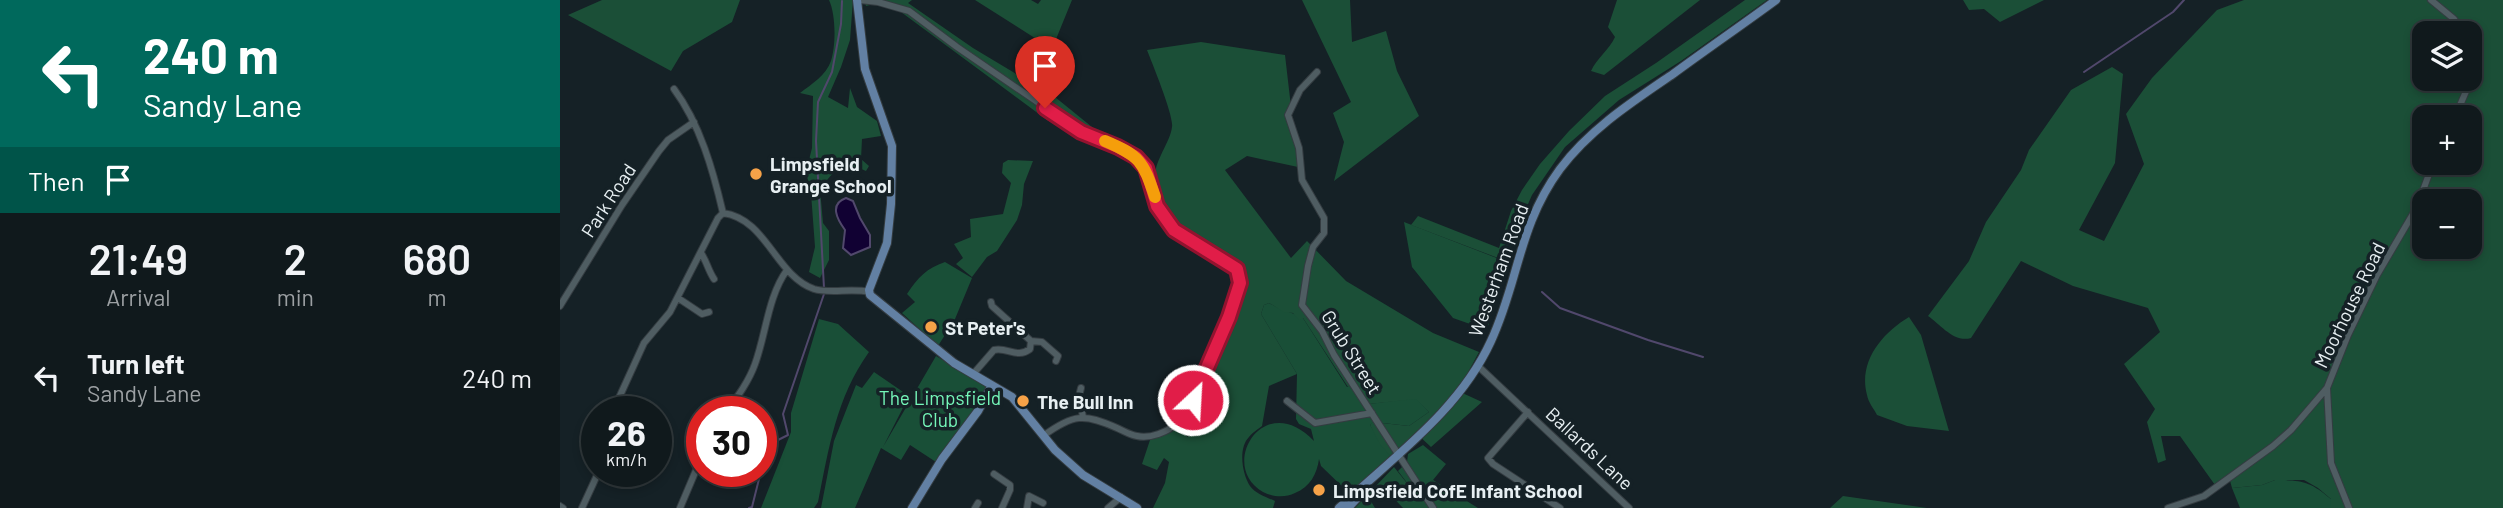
<!DOCTYPE html>
<html lang="en">
<head>
<meta charset="utf-8">
<style>
  :root { --surface:#10191c; --page:#192225; --text:#f1f3f6; --muted:#9ca0a3; --line:#30383b }
  body { margin:0; font-family:Barlow,sans-serif; background:var(--page); color:var(--text); height:100vh; display:flex; flex-direction:column; font-size:26px; white-space:nowrap }
  * { box-sizing:border-box; margin:0 }
  p { font-size:23px; color:var(--muted) }
  .icon { flex:none; width:38px; height:38px; fill:none; stroke:currentColor; stroke-width:2; stroke-linecap:round; stroke-linejoin:round }
  .map { position:relative; flex:1; overflow:hidden }
  .details { display:flex; flex-direction:column; background:var(--surface); width:560px }
  .details>* { flex:none }
  .banner { background:#00695c; color:#fff; overflow:hidden }
  .fabs { position:absolute; left:1852px; top:21px; display:grid; gap:14px }
  .fabs a { display:grid; place-items:center; width:70px; height:70px; border-radius:14px; background:var(--surface); box-shadow:0 4px 10px #0003,0 0 0 2px var(--line); font-size:35px }
  .speed { position:absolute; left:21px; top:396px; display:flex; gap:14px; font-size:35px; font-weight:700; text-align:center }
  .speed>* { display:grid; place-content:center; width:91px; height:91px; border-radius:50%; background:var(--surface); box-shadow:0 4px 10px #0003,0 0 0 2px var(--line); line-height:1 }
  .speed small { font-size:18px; font-weight:400 }
  .speed .limit { border:10px solid #d22; background:#fff; color:#111 }
  .pin { position:absolute; display:grid; place-items:center; width:60px; height:60px; color:#fff; margin:-72px -30px; border-radius:50% 50% 50% 0; rotate:-45deg; box-shadow:0 0 7px #0007 }
  .pin .icon { rotate:45deg }
  .me { position:absolute; width:77px; margin:-38px; rotate:25deg; stroke-linejoin:round; filter:drop-shadow(0 0 5px #0008) }
  .turn { display:flex; align-items:center; gap:24px; height:147px; padding:0 28px; font-size:32px }
  .turn .icon { width:91px; height:91px; stroke-width:2.5 }
  .turn b { display:block; font-size:49px; line-height:60px }
  .then { display:flex; align-items:center; height:66px; padding:0 28px; background:#0003; gap:14px; font-size:26px }
  .eta { display:flex; justify-content:space-evenly; align-items:center; height:119px; text-align:center }
  .eta b { font-size:42px; font-weight:600; line-height:49px }
  ul { padding:0; list-style:none }
  li { display:flex; align-items:center; gap:21px; height:91px; padding:0 28px }
  li div { flex:1 }
  li b { display:block; font-size:26px }
  li em { font-style:normal }
  main { display:flex; flex:1; min-height:0 }
  .map>svg:first-child { display:block }
</style>
</head>
<body>
<main>
<section class="details">
<div class="banner">
<div class="turn"><svg class="icon" aria-label="left" viewBox="0 0 24 24"><path d="M17 20v-9H6M10 6l-5 5 5 5"/></svg><div><b>240 m</b>Sandy Lane</div></div>
<div class="then">Then<svg class="icon" aria-label="arrive" viewBox="0 0 24 24"><path d="M6 21V4h12l-3 4 3 4H6"/></svg></div>
</div>
<div class="eta">
<div><b>21:49</b><p>Arrival</p></div>
<div><b>2</b><p>min</p></div>
<div><b>680</b><p>m</p></div>
</div>
<ul>
<li><svg class="icon" aria-label="left" viewBox="0 0 24 24"><path d="M17 20v-9H6M10 6l-5 5 5 5"/></svg><div><b>Turn left</b><p>Sandy Lane</p></div><em>240 m</em></li>
</ul>
</section>
<div class="map">
<svg width="1943" height="508" viewBox="0 0 1943 508">
  <rect width="100%" height="100%" fill="#152126"/>
  <path fill="#194f37" d="M844,222l103,40 -20,68 -34,-12 -41,-51z
    M385,262l27,16 -17,41 -17,27 -36,-33 13,-11 -8,-8c11,-17 20,-26 38,-32z
    M709,303c11,7 22,9 34,15l44,69 9,-3 13,20 47,-6 13,14 -20,14 -35,-4 -4,3 22,33 -43,35 -28,-27 -2,-7c-2,15 -9,28 -24,34 -10,5 -22,4 -32,-1 -46,-26 1,-104 51,-51l-3,-12 -12,-5 -3,-5 1,-45 -36,-60 3,-9z
    M259,319l19,5 31,28c-33,46 -40,96 -51,150l-4,6h-53l30,-76v-19z
    M376,356l51,30 -25,43 -26,33 -26,-17 -9,15 -20,-12 -26,60h-34l13,-67 22,-56 6,3 12,-16 35,24 -26,51z
    M863,445l23,19 -13,16 -19,12 -16,-21 9,-9 1,-8z
    M1715,480c26,0 35,1 56,19v9h-91l-8,-20 30,-3z"/>
  <path fill="#1b4f37" fill-rule="evenodd" d="M42,0h138l-8,22 -49,29 -12,20 -103,-56z
    M269,0h24l-3,40 -9,27 -13,30 20,11 2,-20 7,19 20,14 4,15 -19,3 -1,20 8,7 -3,5c-24,-11 -32,0 -46,18l3,34 6,8v29l-9,18 -11,-6 6,-25 -4,-54 -5,-21 6,-24 1,-52 -13,-3c12,-9 26,-18 31,-32 5,-16 5,-46 -2,-61z
    M304,0h48l-4,3 65,45 82,49 53,43 -3,11 -58,-31 -146,-108 -22,-9 -13,3z
    M415,0h56l7,4 3,-4h31l-20,49z
    M742,0h48l2,42 34,-11 11,40 22,45 -85,65 10,-39 -11,-29 18,-11z
    M1057,0h83l-96,75 -13,-4c6,-13 18,-21 24,-34l-7,-10z
    M1185,0h22l-86,61 -62,39 -54,47 -33,48 -14,32 -12,34 -95,-36 7,-9 81,32 12,-37 11,-21 18,-26 29,-33 36,-35 51,-33z
    M1403,0h81l-44,22 -16,-13 -15,1z
    M1684,0h259v508h-172v-9l-13,-11 -14,-8h-29l-13,5 -30,3 -3,-11 -14,8 -35,-49h-19l5,24 -8,3 -11,-41 8,-13 -31,-45 36,-32 -12,-24 -75,-22 -52,-25 -50,77c-17,5 -30,-13 -43,-22l41,-55 17,-39 35,-52 8,-20 42,-60 41,-23 11,7 -8,89 -36,67 25,11 40,-77 -18,-50 26,-36 65,-68zM1864,33h45v46h-45zM1864,117h45v46h-45zM1864,201h45v46h-45z
    M641,42l84,13 13,112 -51,-11 -22,14 66,88 16,-17 39,40 87,52 46,19 -21,39 24,11 -51,45 -14,-13 -25,24 -12,-14 -10,-19 3,-3 36,4 20,-14 -13,-13 -47,5 -13,-20 -8,3 -45,-69 -4,2 -6,-7 -9,-1 -15,-9 -5,2 -3,9 36,60 -28,12 -7,40c-4,3 -10,7 -13,11 -11,11 -7,37 1,49 6,8 16,11 25,15l-2,7h-120l12,-25 4,-21 -5,-4 -7,12 -15,-6 9,-27 30,-15 6,15 11,-10 11,-29 -11,-5 41,-104 -4,-17 1,-6c-31,-22 -79,-44 -81,-88 -1,-17 15,-35 17,-51 2,-11 -20,-64 -25,-77z
    M448,160l25,1 -9,23 -2,21 -5,15 -20,31 -10,6 -15,20 -16,-13 7,-6 -9,-14 17,-7 -1,-18 33,-5 8,-31 -9,-10 1,-10z
    M1349,317l12,18 28,96 -42,-5 -30,-11c-3,-6 -9,-13 -10,-20 -9,-33 15,-62 42,-78z
    M834,467l20,25 19,-12 45,28h-75l-21,-22 -13,12 6,10h-20z
    M1283,496l84,12h-97z"/>
  <path fill="#110133" stroke="#51486c" stroke-width="2" d="M286,198l7,3 7,17 10,17v12l-19,8 -8,-7 2,-18c-8,-11 -16,-26 1,-32z"/>
  <g fill="none" stroke-linecap="round" stroke-linejoin="round">
    <path stroke="#51486c" stroke-width="2" d="M1524,72l89,-60 11,-12
      M264,288l-8,-147 2,-39 14,-30 9,-48 1,-23
      M982,292l18,16 88,32 55,17
      M201,468l5,-22 22,-11 -5,-21 41,-120
      M189,508l3,-1 9,-36"/>
    <defs>
      <path id="minor" d="M300,0l18,2 31,9 48,36 124,85 55,25 10,11 11,38 18,24 62,39 3,11 -2,10c-12,37 -34,105 -61,133 -9,9 -27,16 -40,13 -7,-1 -13,-5 -20,-8 -33,-15 -44,-14 -74,8
        M1871,0l23,19 9,14
        M757,72l-17,18 -12,25 11,33 3,32 22,38v15l-11,14 -5,19 -6,39 20,26 12,24 99,153
        M114,89c26,35 39,81 49,124
        M1895,117l12,-28v-10
        M163,213c44,6 52,62 91,76 15,5 38,-1 55,3
        M141,253c6,9 7,17 13,26
        M118,298l24,16 7,-2
        M0,306l62,-101 37,-54 9,-11 26,-18
        M471,341l11,1 16,14 -2,5
        M918,366l151,142
        M414,373l20,-23c14,-3 23,9 36,-1l1,-8 -39,-35 -1,-4
        M521,388l-2,8 4,21
        M727,401l28,22 57,-10
        M53,411l31,-68 26,-31 48,-94 5,-5
        M167,411c11,-15 22,-30 28,-47 11,-30 13,-68 32,-94
        M968,412l-40,46 5,6 67,44
        M434,474l16,11v5l-8,18
        M0,506l3,2
        M22,508l17,-37
        M120,508l22,-52
        M415,508l3,-5
        M467,508l2,-12 14,7
        M548,508l13,-11
        M1608,508l36,-12 69,-50 18,-16 36,-42
        M1789,508l-18,-45 -4,-75 21,-53 29,-60 40,-68 16,-44"/>
      <path id="major" d="M297,0l8,69 27,77 -1,58 -4,39 -18,47 1,5 84,68 58,34 43,53 28,25 54,33
        M352,508l30,-49 36,-48 13,-24
        M779,508c55,-52 120,-97 152,-167 28,-60 27,-115 69,-172 30,-40 72,-67 113,-95 34,-25 69,-49 103,-74
        M788,508l12,-13"/>
    </defs>
    <use href="#minor" stroke="#343c41" stroke-width="8"/>
    <use href="#major" stroke="#343c41" stroke-width="10"/>
    <use href="#minor" stroke="#4f5d62" stroke-width="6"/>
    <use href="#major" stroke="#6280a3" stroke-width="8"/>
  </g>
  <g fill="none" stroke-linecap="round" stroke-linejoin="round">
    <defs>
      <path id="route" d="M485,108l36,24 37,15 18,10 10,11 11,38 17,24 63,39 3,14 -11,34 -36,83"/>
    </defs>
    <use href="#route" stroke="#92132f" stroke-width="18"/>
    <use href="#route" stroke="#e11d48" stroke-width="12"/>
    <path stroke="#f59e0b" stroke-width="12" d="M545,141c35,15 38,20 50,56"/>
  </g>
  <g fill="#f6a248" stroke="#152126" stroke-width="2.5">
    <circle cx="196" cy="174" r="7"/>
    <circle cx="371" cy="327" r="7"/>
    <circle cx="463" cy="401" r="7"/>
    <circle cx="759" cy="490" r="7"/>
  </g>
  <g text-anchor="middle" dominant-baseline="central" stroke-width="7" stroke-linejoin="round" paint-order="stroke">
    <g font-size="19" font-weight="bold" fill="#e7eff2" stroke="#152126" text-anchor="start">
      <text x="210" y="163">Limpsfield<tspan x="210" dy="22">Grange School</tspan></text>
      <text x="385" y="327">St Peter's</text>
      <text x="477" y="401">The Bull Inn</text>
      <text x="773" y="490">Limpsfield CofE Infant School</text>
    </g>
    <g font-size="19" fill="#e7eff2" stroke="#152126">
      <text transform="translate(48 200) rotate(-57)">Park Road</text>
      <text transform="translate(938 270) rotate(-70)">Westerham Road</text>
      <text transform="translate(1789 305) rotate(-64)">Moorhouse Road</text>
      <text transform="translate(792 352) rotate(58)">Grub Street</text>
      <text transform="translate(1030 448) rotate(43)">Ballards Lane</text>
    </g>
    <g font-size="19" fill="#75f6b9" stroke="#152126">
      <text x="380" y="397">The Limpsfield<tspan x="380" dy="22">Club</tspan></text>
    </g>
  </g>
</svg>
<div class="fabs">
<a><svg class="icon" aria-label="layers" viewBox="0 0 24 24"><path d="M12 4l9 5-9 5-9-5zM3 14l9 5 9-5"/></svg></a>
<a>+</a>
<a>−</a>
</div>
<div class="speed"><div>26<small>km/h</small></div><div class="limit">30</div></div>
<div class="pin" style="left:485px;top:108px;background:#d93025"><svg class="icon" aria-label="arrive" viewBox="0 0 24 24"><path d="M6 21V4h12l-3 4 3 4H6"/></svg></div>
<svg class="me" style="left:633px;top:400px" viewBox="-20 -20 40 40"><circle r="17" fill="#e11d48" stroke="#fff" stroke-width="3"/><path d="M0-11L8 9 0 5-8 9z" fill="#fff"/></svg>
</div>
</main>
</body>
</html>
